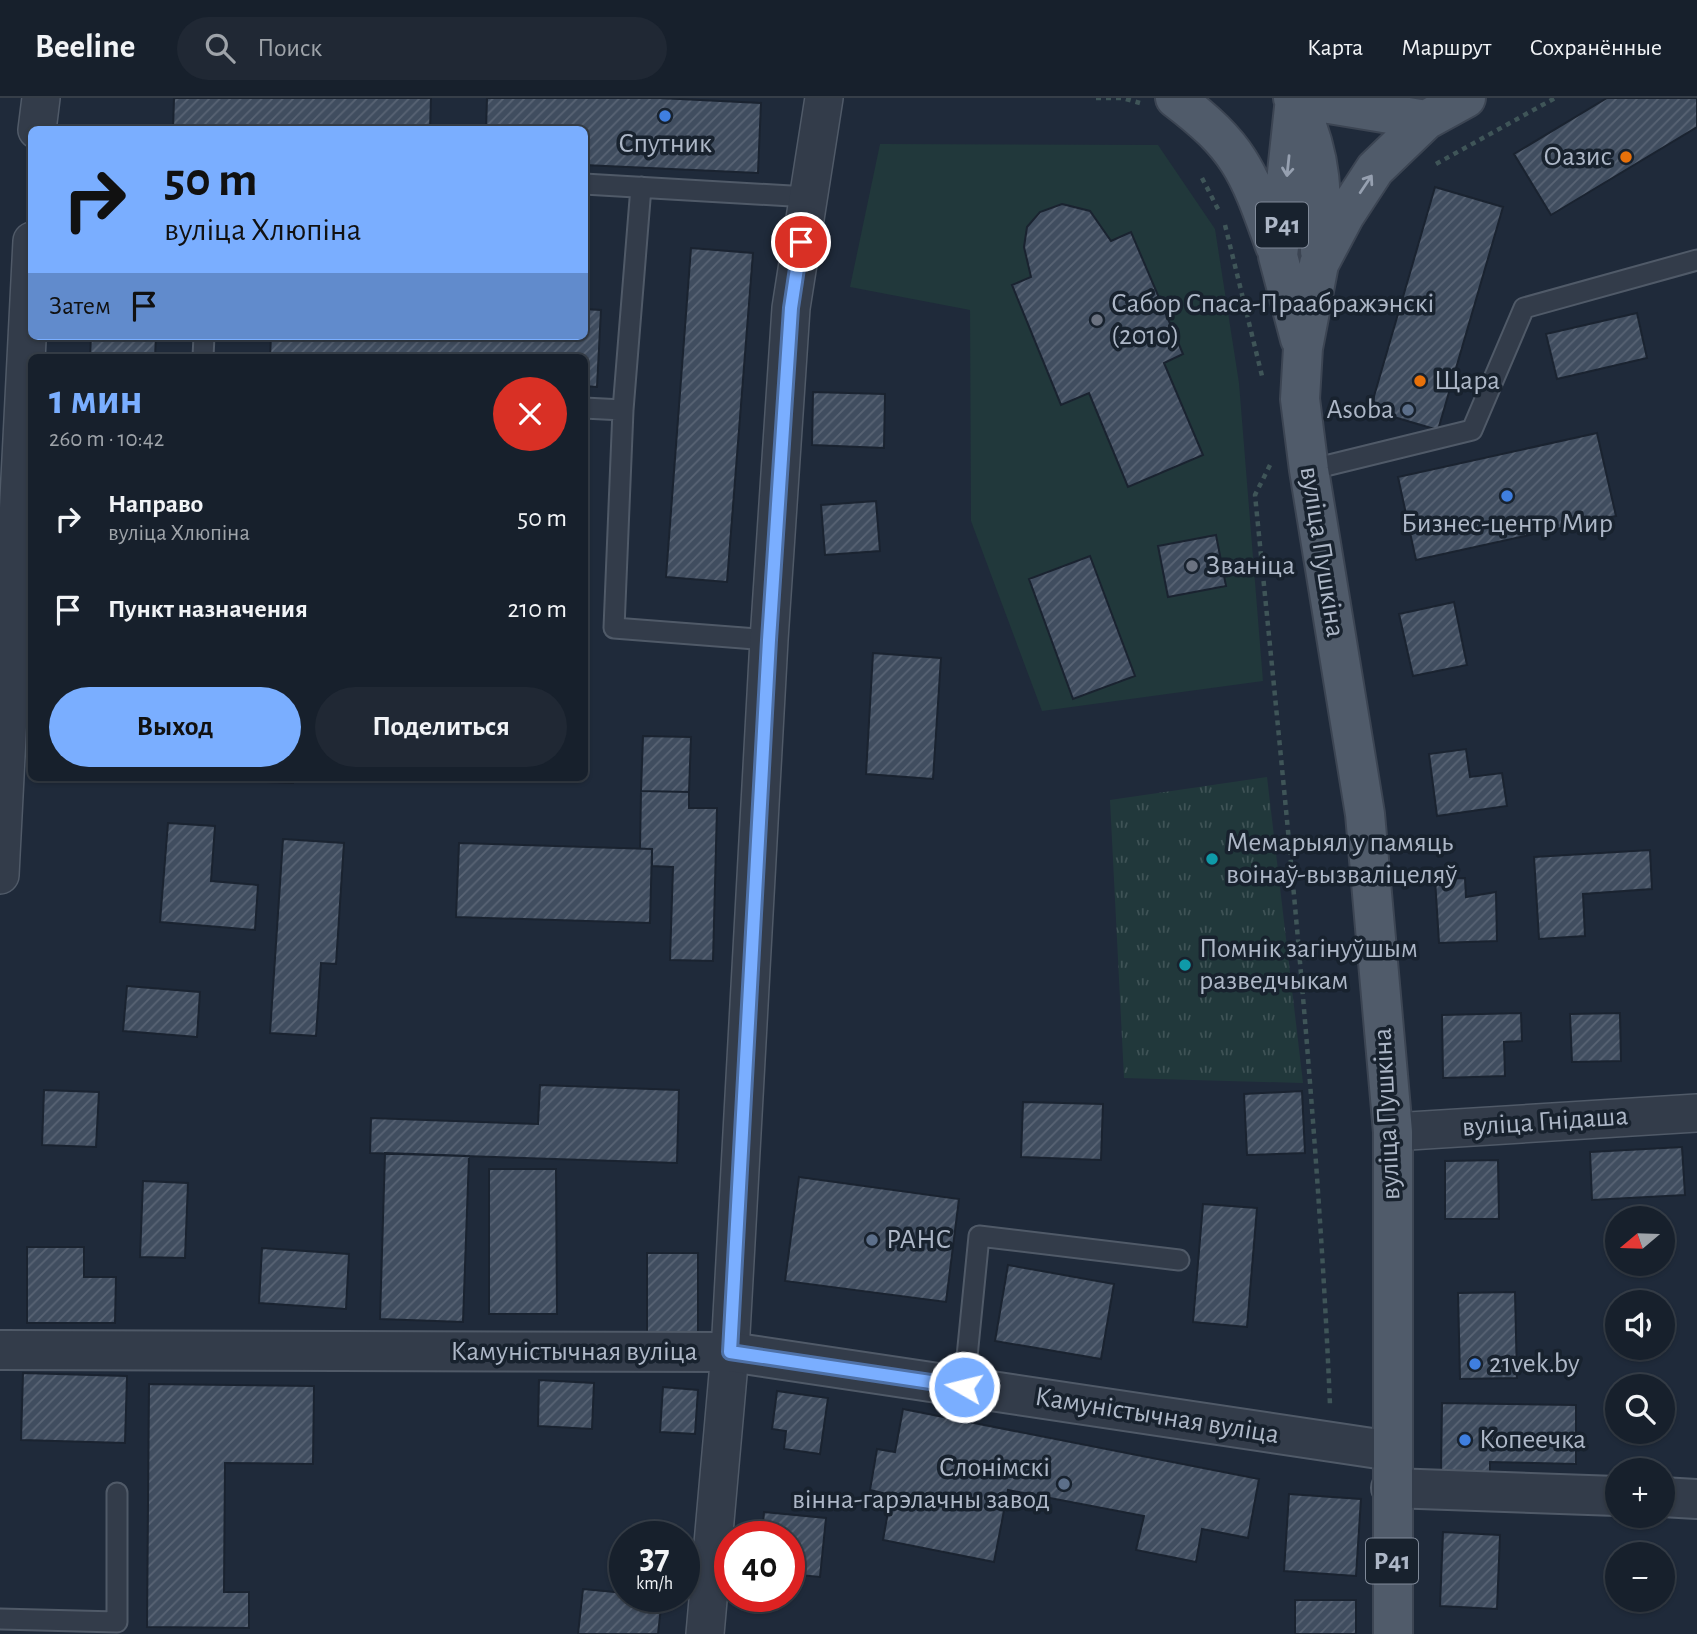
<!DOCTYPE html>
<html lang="ru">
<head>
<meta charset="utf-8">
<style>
  :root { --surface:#17202c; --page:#202834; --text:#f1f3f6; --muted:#9ea3a9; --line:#363e48; --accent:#7aaeff }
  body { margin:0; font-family:"Alegreya Sans",sans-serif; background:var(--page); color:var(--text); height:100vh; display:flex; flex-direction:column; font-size:26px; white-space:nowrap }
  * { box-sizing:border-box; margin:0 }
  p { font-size:23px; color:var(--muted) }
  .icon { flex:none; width:38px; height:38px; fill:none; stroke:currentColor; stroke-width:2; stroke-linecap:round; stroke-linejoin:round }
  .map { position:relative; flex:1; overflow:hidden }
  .drawer { position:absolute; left:28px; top:256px; width:560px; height:427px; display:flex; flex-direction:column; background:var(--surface); border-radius:10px; box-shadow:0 2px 5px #0004,0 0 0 2px var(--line) }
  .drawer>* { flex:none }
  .hud { position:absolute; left:28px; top:28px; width:560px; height:214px; border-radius:10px; box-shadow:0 2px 5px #0004,0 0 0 2px var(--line); background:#7aaeff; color:#111; overflow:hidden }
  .needle { width:46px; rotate:251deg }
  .fabs { position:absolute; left:1605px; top:1108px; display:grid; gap:14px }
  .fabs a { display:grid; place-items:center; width:70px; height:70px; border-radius:50%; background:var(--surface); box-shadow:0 2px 5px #0004,0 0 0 2px var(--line); font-size:35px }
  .speed { position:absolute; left:609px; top:1423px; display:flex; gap:14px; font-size:35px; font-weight:700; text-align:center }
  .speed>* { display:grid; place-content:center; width:91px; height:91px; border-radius:50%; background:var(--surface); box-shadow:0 2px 5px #0004,0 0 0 2px var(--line); line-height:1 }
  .speed small { font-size:18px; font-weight:400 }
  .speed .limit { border:10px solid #d22; background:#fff; color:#111 }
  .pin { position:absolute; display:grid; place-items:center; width:60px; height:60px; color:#fff; margin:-30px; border:4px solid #fff; border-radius:50%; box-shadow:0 2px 7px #0007 }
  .me { position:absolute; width:77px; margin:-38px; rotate:278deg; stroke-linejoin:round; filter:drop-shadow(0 0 5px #0008) }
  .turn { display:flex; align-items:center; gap:24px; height:147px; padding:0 21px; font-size:32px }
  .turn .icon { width:91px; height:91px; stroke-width:2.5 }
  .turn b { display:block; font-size:49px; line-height:60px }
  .then { display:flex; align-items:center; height:66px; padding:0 21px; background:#0003; gap:14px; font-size:26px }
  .round { display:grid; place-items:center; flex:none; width:74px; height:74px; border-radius:37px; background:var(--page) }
  .headline { display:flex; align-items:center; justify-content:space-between; height:119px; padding:0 21px }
  h1 { font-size:42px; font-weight:600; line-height:52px; color:var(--accent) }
  .cta { display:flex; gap:14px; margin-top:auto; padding:14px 21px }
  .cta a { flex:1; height:80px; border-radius:42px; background:var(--accent); color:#111; font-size:28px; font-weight:600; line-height:80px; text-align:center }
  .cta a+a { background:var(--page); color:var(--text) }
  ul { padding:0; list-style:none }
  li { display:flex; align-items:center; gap:21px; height:91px; padding:0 21px }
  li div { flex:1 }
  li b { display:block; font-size:26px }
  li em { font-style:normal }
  header { display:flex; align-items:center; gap:42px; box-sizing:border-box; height:98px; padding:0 35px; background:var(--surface); border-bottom:2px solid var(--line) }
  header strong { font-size:33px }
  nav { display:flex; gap:38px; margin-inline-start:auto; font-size:24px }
  .search { width:490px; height:63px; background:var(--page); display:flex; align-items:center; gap:18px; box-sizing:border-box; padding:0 24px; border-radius:38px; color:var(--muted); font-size:26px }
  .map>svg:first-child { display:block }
</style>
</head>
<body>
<header>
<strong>Beeline</strong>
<div class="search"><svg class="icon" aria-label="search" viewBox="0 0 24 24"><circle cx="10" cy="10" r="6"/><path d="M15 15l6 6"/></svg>Поиск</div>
<nav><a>Карта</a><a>Маршрут</a><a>Сохранённые</a></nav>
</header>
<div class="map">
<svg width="1697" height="1536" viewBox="0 0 1697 1536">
  <defs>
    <pattern id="park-tufts" width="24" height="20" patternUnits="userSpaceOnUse" patternTransform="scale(1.75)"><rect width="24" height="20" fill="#21383b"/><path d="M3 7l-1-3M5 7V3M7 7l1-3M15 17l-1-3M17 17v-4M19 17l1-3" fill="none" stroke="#3f5356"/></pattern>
    <pattern id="building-hatch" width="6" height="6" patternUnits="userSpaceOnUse" patternTransform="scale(1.75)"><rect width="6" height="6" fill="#404d5f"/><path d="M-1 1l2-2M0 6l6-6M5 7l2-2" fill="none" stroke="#596474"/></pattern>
  </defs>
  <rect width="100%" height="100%" fill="#1f2a3a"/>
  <path fill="#21383b" d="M880,46l278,1 57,84 24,154 24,298 -221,30 -71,-190 -1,-211 -120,-23z"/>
  <path fill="url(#park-tufts)" d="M1267,679l36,306 -179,-5 -14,-278z"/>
  <path fill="url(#building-hatch)" stroke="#1a2330" stroke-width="2" d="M174,0h257l-1,32h-257z
    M487,0h172l102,5 -3,70 -174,-8v-35h-98z
    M1607,0h90v29l-146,88 -37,-61z
    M1435,89l68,20 -65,223 -68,-20z
    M1062,106l28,7 21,30 20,-9 52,122 -19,9 39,92 -75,32 -39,-94 -28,12 -49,-120 19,-8 -7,-30 3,-20 13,-15z
    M691,150l62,5 -26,329 -61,-5z
    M584,211l17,1 -4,77 -13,-1v-29h-314l1,-21h313z
    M1637,215l10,45 -90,21 -11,-45z
    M91,238h65l-1,21h-65z
    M813,294l72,2 -1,54 -72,-3z
    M1597,335l19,83 -200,44 -18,-83z
    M876,403l4,50 -55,4 -4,-50z
    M1216,437l10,51 -58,11 -10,-51z
    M1090,458l45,120 -62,23 -44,-120z
    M1454,504l13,63 -54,11 -14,-62z
    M873,555l68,5 -8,121 -67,-5z
    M643,638l48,1 -2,55 -48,-1z
    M1466,651l4,28 32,-4 5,33 -70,10 -8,-62z
    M144,679h149v6z
    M641,693l48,1v16h28l-4,153 -43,-1 3,-93 -21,-1v-17h-12z
    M168,725l47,3 -4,55 47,4 -3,45 -95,-8z
    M283,741l61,4 -8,121 -15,-1 -5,73 -46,-3z
    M459,745l193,6 -2,74 -194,-6z
    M1650,752l2,39 -69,5 2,42 -46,3 -5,-82z
    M1465,780l1,19 30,-5 1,49 -58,2 -4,-64z
    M127,888l73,6 -3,45 -74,-6z
    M1521,915l1,28 -18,1 1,34 -62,2 -1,-63z
    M1620,915l1,48 -49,1 -2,-48z
    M540,987l139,5 -2,73 -307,-10 1,-35 167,6z
    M44,992l55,2 -3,55 -54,-2z
    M1302,993l3,62 -58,2 -3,-61z
    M1023,1004l80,2 -2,56 -80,-3z
    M1682,1049l3,48 -93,5 -2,-48z
    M385,1055l84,3 -6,166 -83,-3z
    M1498,1062l1,59h-54v-58z
    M489,1071h67l1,145h-68z
    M799,1079l160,22 -13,103 -161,-21z
    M143,1083l45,2 -3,75 -45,-1z
    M1203,1106l54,4 -10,119 -54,-5z
    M27,1149h57v30h32l-1,46h-88z
    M262,1150l87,6 -3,55 -87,-6z
    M647,1155h51v79h-51z
    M1008,1167l106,19 -13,75 -106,-18z
    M1515,1194l2,86 -57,1 -2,-86z
    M23,1275l104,3 -2,67 -104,-3z
    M539,1282l55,3 -2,46 -54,-3z
    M149,1286l165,2 -1,78 -88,-1 -1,129h25v36l-102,-1z
    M663,1289l35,3 -3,44 -35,-2z
    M777,1293l51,7 -8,56 -36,-5 2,-18 -14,-2z
    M1442,1305l134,2v59l-86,-2v11h-49z
    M903,1311l356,70 -11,59 -46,-9 -6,33 -60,-12 8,-34 -136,-26 -14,72 -111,-22 8,-45 -21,-5 7,-41 18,3z
    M1289,1396l72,5 -5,77 -72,-5z
    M764,1414l62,6 -6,59 -31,-3v-38h-27z
    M1443,1434l57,3 -3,74 -57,-3z
    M583,1491l42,4v3l37,2 -4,36h-80z
    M1295,1502h61v34h-61z"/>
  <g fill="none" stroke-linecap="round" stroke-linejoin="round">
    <defs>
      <path id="service" d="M584,86l224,13
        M641,89l-18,223 -9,218 155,12
        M203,259l1,-21
        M584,310l39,2
        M1309,372l163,-40 52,-122 173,-48
        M964,1289l15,-151 200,24
        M0,1521l117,3v-129"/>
      <path id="minor" d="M37,32l4,-32
        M0,777l32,-634
        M1393,1034l304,-19
        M705,1536l25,-282 39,-712 22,-332 33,-210"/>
      <path id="tertiary" d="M0,1252l730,2 662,99
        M1391,1390l226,8
        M1662,1399l35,2"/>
      <path id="primary" d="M1175,0c66,50 73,73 100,148
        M1293,0l133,22
        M1295,0l-17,158 22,83
        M1299,8c24,54 23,87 21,145
        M1393,1536v-502l-28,-318 -56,-344 -9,-71 3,-51 16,-84 26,-49 30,-46 51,-49 40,-22"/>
    </defs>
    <use href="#service" stroke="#505a68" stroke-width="23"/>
    <use href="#minor" stroke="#505a68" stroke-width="40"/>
    <use href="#tertiary" stroke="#505a68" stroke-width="42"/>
    <use href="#primary" stroke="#3c4553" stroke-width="42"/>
    <path stroke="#3f5558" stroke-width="4.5" stroke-dasharray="5 5" stroke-linecap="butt" d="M1096,0h26l18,5
      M1436,66l119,-66
      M1202,80l17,33
      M1225,127l38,155
      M1270,367l-15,30c30,303 62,606 75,910"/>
    <use href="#service" stroke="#333c4a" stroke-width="19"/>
    <use href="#minor" stroke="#333c4a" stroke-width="37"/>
    <use href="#tertiary" stroke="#333c4a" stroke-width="38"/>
    <use href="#primary" stroke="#505b6a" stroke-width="38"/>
  </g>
  <defs><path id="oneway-shaft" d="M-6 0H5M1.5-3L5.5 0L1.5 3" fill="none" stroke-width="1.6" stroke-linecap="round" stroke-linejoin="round" transform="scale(1.75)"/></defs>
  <g stroke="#96a0b0">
    <use href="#oneway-shaft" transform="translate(1288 68) rotate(96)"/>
    <use href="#oneway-shaft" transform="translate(1366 86) rotate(-56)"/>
  </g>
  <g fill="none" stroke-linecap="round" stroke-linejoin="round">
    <defs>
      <path id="route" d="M801,144l-10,66 -22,332 -39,712 234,35"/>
    </defs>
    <use href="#route" stroke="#4f71a6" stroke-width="18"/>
    <use href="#route" stroke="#7aaeff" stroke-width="12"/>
  </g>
  <g fill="#3f7fe0" stroke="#18222e" stroke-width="2.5">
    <circle cx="665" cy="18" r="7"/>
    <circle cx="1507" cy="398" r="7"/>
    <circle cx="1475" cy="1266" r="7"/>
    <circle cx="1465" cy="1342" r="7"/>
  </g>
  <g fill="#e8710a" stroke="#18222e" stroke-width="2.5">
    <circle cx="1626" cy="59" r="7"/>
    <circle cx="1420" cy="283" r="7"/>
  </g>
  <g fill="#6b7280" stroke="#18222e" stroke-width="2.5">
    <circle cx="1097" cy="222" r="7"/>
    <circle cx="1192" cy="468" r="7"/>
  </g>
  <g fill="#5c6f8a" stroke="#18222e" stroke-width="2.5">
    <circle cx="1408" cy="312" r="7"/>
    <circle cx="872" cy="1142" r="7"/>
    <circle cx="1064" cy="1386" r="7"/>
  </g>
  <g fill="#0f9aa8" stroke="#18222e" stroke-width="2.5">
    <circle cx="1212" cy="761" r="7"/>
    <circle cx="1185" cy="867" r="7"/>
  </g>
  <g text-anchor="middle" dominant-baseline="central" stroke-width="7" stroke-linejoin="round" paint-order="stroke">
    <g fill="#18222e" stroke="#808a99" stroke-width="2">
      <rect x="1256" y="104.5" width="52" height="45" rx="5"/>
      <rect x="1366" y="1440.5" width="52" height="45" rx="5"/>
    </g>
    <g font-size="26" font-weight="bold" fill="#adb7c7">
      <text x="1282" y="127">Р41</text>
      <text x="1392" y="1463">Р41</text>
    </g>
    <g font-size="28" fill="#adb7c7" stroke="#18222e" text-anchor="start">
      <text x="665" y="46" text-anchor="middle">Спутник</text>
      <text x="1612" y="59" text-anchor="end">Оазис</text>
      <text x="1111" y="206">Сабор Спаса-Праабражэнскі<tspan x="1111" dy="32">(2010)</tspan></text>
      <text x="1434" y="283">Щара</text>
      <text x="1394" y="312" text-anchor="end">Asoba</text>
      <text x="1507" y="426" text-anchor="middle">Бизнес-центр Мир</text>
      <text x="1206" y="468">Званіца</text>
      <text x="1226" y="745">Мемарыял у памяць<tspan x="1226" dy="32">воінаў-вызваліцеляў</tspan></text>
      <text x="1199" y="851">Помнік загінуўшым<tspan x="1199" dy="32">разведчыкам</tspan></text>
      <text x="886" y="1142">РАНС</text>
      <text x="1489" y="1266">21vek.by</text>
      <text x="1479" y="1342">Копеечка</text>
      <text x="1050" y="1370" text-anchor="end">Слонімскі<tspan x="1050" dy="32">вінна-гарэлачны завод</tspan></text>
    </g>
    <g font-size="28" fill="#adb7c7" stroke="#18222e">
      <text transform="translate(1322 454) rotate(81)">вуліца Пушкіна</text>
      <text transform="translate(1387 1016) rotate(-93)">вуліца Пушкіна</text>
      <text transform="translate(1545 1024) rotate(-4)">вуліца Гнідаша</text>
      <text x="574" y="1254">Камуністычная вуліца</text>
      <text transform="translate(1157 1318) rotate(9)">Камуністычная вуліца</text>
    </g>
  </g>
</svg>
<div class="fabs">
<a><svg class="needle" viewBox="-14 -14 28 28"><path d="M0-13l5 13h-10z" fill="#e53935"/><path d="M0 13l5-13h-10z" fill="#9ea3a9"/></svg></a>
<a><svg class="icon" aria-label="sound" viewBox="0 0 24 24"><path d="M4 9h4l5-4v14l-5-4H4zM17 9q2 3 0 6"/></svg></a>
<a><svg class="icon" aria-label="search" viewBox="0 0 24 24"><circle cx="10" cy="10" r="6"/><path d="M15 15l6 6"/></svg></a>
<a>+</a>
<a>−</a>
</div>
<div class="speed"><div>37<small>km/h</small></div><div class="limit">40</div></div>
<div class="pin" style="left:801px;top:144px;background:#d93025"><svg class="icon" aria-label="arrive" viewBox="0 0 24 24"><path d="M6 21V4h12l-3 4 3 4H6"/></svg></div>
<svg class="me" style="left:964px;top:1289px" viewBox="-20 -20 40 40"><circle r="17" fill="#7aaeff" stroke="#fff" stroke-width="3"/><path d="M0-11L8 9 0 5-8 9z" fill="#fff"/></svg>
<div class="hud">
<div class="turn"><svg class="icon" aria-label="right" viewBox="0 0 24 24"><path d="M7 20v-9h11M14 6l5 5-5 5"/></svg><div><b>50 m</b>вуліца Хлюпіна</div></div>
<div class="then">Затем<svg class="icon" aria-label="arrive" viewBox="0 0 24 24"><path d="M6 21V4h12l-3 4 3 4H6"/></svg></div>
</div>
<section class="drawer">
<div class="headline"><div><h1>1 мин</h1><p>260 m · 10:42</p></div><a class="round" style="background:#d93025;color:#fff"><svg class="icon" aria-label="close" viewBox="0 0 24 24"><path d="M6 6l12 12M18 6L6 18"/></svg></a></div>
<ul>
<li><svg class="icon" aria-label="right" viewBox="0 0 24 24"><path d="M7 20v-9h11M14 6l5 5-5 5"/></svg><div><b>Направо</b><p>вуліца Хлюпіна</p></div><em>50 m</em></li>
<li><svg class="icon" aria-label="arrive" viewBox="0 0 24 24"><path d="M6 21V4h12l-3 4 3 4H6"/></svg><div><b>Пункт назначения</b></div><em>210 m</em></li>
</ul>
<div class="cta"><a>Выход</a><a>Поделиться</a></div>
</section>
</div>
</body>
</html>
